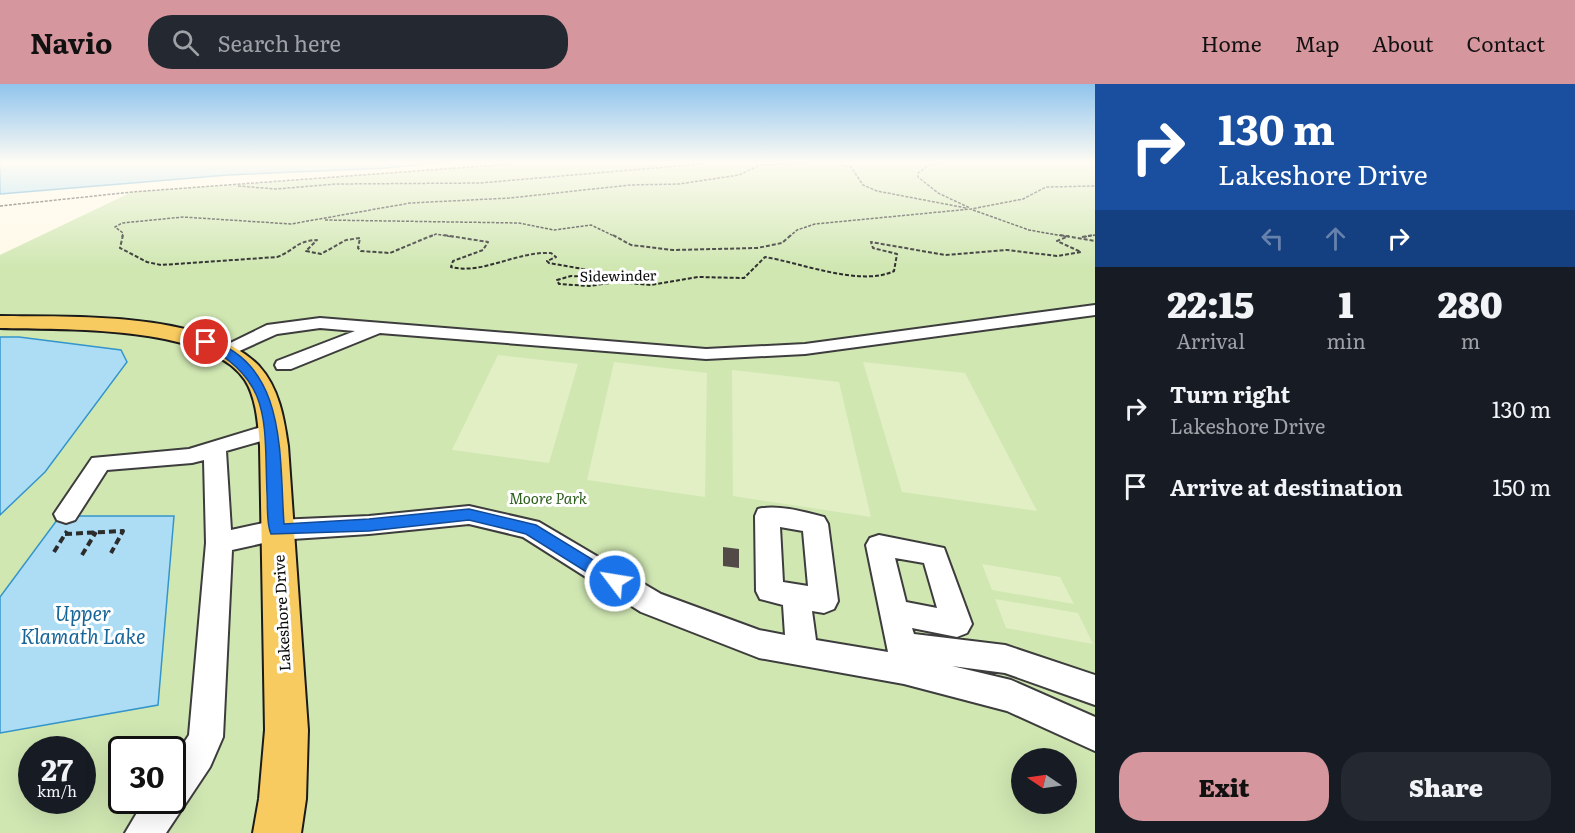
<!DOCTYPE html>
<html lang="en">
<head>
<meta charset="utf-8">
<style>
  :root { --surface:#171b24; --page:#242831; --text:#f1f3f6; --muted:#9ea1a6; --accent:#d6969e }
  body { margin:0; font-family:Literata,serif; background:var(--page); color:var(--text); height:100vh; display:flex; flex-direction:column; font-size:22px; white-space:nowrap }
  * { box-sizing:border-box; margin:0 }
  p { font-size:20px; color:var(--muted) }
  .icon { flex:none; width:33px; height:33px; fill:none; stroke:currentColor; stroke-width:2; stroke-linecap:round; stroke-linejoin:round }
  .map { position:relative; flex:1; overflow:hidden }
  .drawer { display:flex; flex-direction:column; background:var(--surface); width:480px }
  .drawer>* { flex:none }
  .top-card { background:#1a4fa0; color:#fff; overflow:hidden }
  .needle { width:39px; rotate:283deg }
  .controls { position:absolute; left:1011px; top:664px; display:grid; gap:12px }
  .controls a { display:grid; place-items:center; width:66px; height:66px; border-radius:50%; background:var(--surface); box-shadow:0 6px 24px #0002; font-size:30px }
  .speed { position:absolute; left:18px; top:652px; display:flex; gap:12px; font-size:30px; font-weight:700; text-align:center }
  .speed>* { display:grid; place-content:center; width:78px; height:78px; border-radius:50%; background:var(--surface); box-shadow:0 6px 24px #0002; line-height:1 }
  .speed small { font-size:15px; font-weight:400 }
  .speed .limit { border:3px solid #111; border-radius:9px; background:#fff; color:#111 }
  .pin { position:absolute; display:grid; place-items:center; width:51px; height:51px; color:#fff; margin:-26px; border:3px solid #fff; border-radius:50%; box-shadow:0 2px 6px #0007 }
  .me { position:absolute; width:66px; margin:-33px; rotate:301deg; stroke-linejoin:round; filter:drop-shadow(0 0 4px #0008) }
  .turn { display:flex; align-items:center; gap:21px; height:126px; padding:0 24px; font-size:27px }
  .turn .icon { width:78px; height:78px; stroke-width:2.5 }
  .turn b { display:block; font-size:42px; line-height:51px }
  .lanes { display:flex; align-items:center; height:57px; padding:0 24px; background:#0003; justify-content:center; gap:30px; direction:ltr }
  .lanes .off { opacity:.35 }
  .eta { display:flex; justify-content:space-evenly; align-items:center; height:102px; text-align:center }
  .eta b { font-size:36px; font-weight:800; line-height:42px }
  .cta { display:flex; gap:12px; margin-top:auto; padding:12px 24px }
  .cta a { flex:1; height:69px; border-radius:24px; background:var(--accent); color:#111; font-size:24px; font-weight:800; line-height:69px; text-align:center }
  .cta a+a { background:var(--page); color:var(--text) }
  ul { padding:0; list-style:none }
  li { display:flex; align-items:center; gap:18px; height:78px; padding:0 24px }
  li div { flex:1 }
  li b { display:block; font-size:22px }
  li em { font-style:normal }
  header { display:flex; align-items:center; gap:36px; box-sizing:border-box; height:84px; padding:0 30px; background:var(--accent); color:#111 }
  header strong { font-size:28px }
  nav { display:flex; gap:33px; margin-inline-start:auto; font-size:21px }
  .search { width:420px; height:54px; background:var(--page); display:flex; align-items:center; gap:15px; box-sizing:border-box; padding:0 21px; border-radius:24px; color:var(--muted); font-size:22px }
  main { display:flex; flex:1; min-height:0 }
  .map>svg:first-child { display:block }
</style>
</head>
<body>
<header>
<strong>Navio</strong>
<div class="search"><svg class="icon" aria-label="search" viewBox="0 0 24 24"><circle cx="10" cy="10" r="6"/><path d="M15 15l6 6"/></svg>Search here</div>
<nav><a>Home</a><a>Map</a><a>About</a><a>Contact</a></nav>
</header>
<main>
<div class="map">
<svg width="1095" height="749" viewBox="0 0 1095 749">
  <rect width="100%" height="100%" fill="#fff9e7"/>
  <path fill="#d0e7b2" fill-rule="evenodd" d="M542,78h553v671h-1095v-318l45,-43 -45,-132v-85l132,-63zM32,666h50v51h-50zM122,666h50v51h-50zM1022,675h44v45h-44z"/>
  <path fill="#e2eec4" d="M498,271l80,9 -29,99 -97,-13z
    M614,278l93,11 -2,124 -118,-17z
    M863,278l102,11 72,138 -135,-19z
    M732,286l107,12 32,135 -138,-21z
    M982,480l78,13 14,27 -82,-14z
    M995,515l83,14 15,31 -87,-16z"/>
  <path fill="#adddf5" stroke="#3595ca" stroke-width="1.5" d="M0,78h446l-60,6 -158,7 -228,19z
    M0,253h19l102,13 6,12 -82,110 -45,43z
    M60,432h114l-16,189 -158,28v-136z"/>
  <path fill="#524a46" d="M723,463l16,2v19l-16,-2z"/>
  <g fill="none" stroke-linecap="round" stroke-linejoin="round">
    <defs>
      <path id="minor" d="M1095,221v10l-290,39 -99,5 -326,-26 -89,36h-14l-2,-4 2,-4 78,-30 -35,-3 -43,6 -51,23 -9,-5 3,-4 47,-23 53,-7 386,31 99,-5z
        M271,340l8,2 3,5 -3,5 -53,15 5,79 46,-10 92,-4 100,-10 70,16 122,72 98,36 26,5 -2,-30 -23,-6 -4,-8 -1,-75 3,-7c19,-5 47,3 66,8l4,7 10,77 -4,8 -10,4 -12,-2 4,29 72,12 -22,-107 4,-7 9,-3 65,13 28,76 -5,9 -10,4 -45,-9 2,6 91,11 90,30v30l-90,-32 -53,-7 59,14 84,37v34l-88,-40 -103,-27 -145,-26 -118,-46 -118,-75 -54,-13 -100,10 -92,6 -45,10 -9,187 -13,30 -44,66h-41l19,-32h28v-40l17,-26 17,-192 -2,-83 -12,3 -85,7 -32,50 -9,3 -9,-3 -3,-6 38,-56 97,-9zM780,443l23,4 5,55 -25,-4zM895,474l29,5 13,45 -31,-6z"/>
      <path id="major" d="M0,232c72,1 206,-5 259,50 20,22 25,52 29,80l20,284 -2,69 -5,34h-48l6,-34 6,-69 -5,-284c-2,-21 -3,-47 -15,-66 -37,-56 -185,-50 -245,-52z"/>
    </defs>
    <use href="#minor" stroke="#3d3d3d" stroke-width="4"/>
    <use href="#major" stroke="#1b1b1b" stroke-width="4"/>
    <path stroke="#2c2c2c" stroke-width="1.5" stroke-dasharray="3 1.5" stroke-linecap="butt" d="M802,78h10
      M871,78h18
      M958,78l-29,3 -11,8v4l20,16 32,15
      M836,80l15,3 12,18 14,6 89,17
      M238,102l38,3 60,-5 144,-1 244,-21
      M0,122l132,-14 406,-30
      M973,126l56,20 40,7
      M325,136l194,3 35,7 37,-5 25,12
      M122,153l1,-4 -8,-6 7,-4 61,-6 108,7 119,-21 100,-5 120,-13 49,-1 60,-9 21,-10 96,-3
      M430,153l6,-3 17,3
      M789,153l8,-7 18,-6 156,-15 52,-10 23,-12 49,-1
      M1084,153l11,-2"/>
    <path stroke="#2c2c2c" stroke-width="2" stroke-dasharray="4 2" stroke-linecap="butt" d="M123,151l-3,13 27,14 14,3 116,-8c19,-7 18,-16 40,-17l-11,11 15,3 25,-14 14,-2 -2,10 3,3 29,2 43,-18
      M444,151l44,7 -5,8 -30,11 -2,6c31,8 66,-16 100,-14l5,4 -9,4 2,2 51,9 15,6 -44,-2 -14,4 2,4 30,2 28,-4 34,3 47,-8 46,1 21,-21c36,6 96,30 129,14l3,-17 -24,-6 -2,-6 74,13 62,-5 50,6 24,-4 -24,-11 12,-5
      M613,151l18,10 42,5 84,-2 25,-5 9,-8
      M1060,151l35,6
      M1082,153l12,-2"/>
    <path stroke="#2c2c2c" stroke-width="4" stroke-dasharray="7 4" stroke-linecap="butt" d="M65,450l58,-3 -12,22
      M54,468l13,-21
      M82,471l14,-23"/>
    <use href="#minor" fill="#fff" fill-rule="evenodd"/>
    <use href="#major" fill="#f7cb5f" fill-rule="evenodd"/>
  </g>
  <linearGradient id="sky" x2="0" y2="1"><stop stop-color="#90c4ed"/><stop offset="0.43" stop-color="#fffcf4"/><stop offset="1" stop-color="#fffcf4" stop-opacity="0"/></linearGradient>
  <rect width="1095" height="183" fill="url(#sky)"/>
  <path fill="#1a73e8" stroke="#114b97" stroke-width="1.5" d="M206,255c82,23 73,117 78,185l85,-5 100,-10 67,16 85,52 2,4 -2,5h-12l-83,-52 -57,-14 -100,11 -98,3c-5,-11 -3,-29 -4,-41 -3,-70 6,-114 -65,-149v-4z"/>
  <g text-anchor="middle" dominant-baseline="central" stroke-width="6" stroke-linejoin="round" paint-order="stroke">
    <g font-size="14" fill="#0a0a0a" stroke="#fff">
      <text transform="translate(618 191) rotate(-1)">Sidewinder</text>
    </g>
    <g font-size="15" font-style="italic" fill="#2d5f1c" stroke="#fff">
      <text x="548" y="413">Moore Park</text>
    </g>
    <g font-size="15" fill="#0a0a0a" stroke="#fff">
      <text transform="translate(281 529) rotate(-93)">Lakeshore Drive</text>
    </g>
    <g font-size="20" font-style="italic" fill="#176598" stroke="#fff">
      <text x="83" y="528">Upper<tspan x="83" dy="23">Klamath Lake</tspan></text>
    </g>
  </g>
</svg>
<div class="controls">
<a><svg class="needle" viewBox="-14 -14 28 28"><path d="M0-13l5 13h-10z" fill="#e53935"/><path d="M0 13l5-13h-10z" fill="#9ea1a6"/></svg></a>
</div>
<div class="speed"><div>27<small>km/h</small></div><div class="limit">30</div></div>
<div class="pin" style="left:206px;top:258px;background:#d93025"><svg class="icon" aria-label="arrive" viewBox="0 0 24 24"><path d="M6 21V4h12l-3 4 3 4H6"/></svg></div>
<svg class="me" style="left:615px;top:497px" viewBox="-20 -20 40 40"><circle r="17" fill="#1a73e8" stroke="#fff" stroke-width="3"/><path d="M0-11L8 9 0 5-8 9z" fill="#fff"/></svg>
</div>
<section class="drawer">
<div class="top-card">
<div class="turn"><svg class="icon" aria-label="right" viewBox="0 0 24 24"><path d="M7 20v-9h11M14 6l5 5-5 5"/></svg><div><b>130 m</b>Lakeshore Drive</div></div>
<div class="lanes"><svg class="icon off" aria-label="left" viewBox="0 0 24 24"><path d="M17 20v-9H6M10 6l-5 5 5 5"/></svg><svg class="icon off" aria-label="ahead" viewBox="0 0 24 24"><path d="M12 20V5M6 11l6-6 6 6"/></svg><svg class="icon" aria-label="right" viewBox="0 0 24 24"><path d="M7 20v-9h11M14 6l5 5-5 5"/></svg></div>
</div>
<div class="eta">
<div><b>22:15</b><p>Arrival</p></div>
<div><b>1</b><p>min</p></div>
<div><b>280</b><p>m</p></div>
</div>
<ul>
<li><svg class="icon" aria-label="right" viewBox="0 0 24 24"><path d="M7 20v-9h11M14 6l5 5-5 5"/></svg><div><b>Turn right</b><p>Lakeshore Drive</p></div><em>130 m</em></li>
<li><svg class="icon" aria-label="arrive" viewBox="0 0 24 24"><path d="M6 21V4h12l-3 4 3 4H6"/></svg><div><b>Arrive at destination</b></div><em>150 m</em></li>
</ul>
<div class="cta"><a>Exit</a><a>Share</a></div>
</section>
</main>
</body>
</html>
